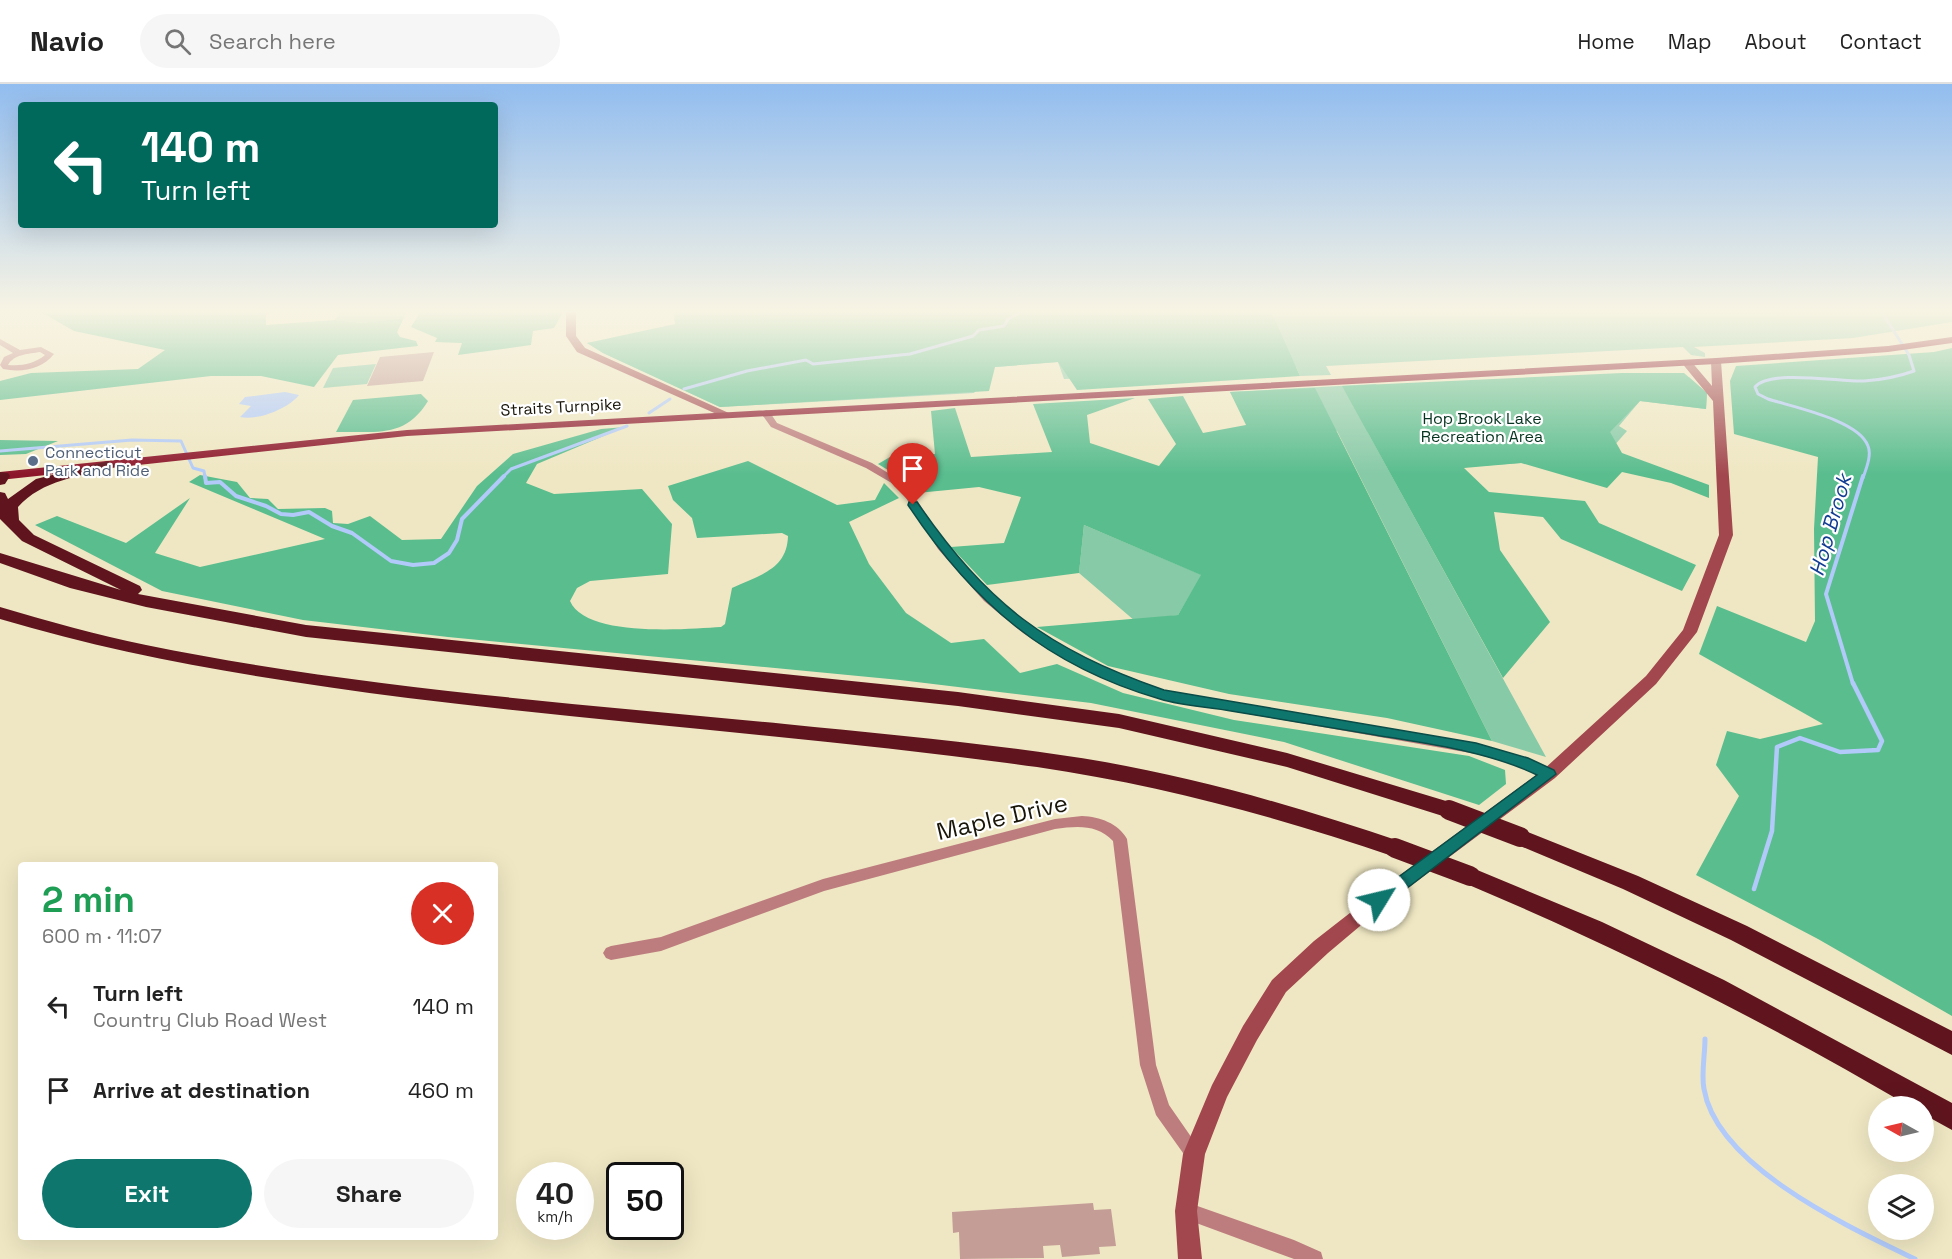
<!DOCTYPE html>
<html lang="en">
<head>
<meta charset="utf-8">
<style>
  :root { --surface:#fff; --page:#f6f6f6; --text:#222; --muted:#767676; --line:#e0e0e0; --accent:#0f766e }
  body { margin:0; font-family:"Space Grotesk",sans-serif; background:var(--page); color:var(--text); height:100vh; display:flex; flex-direction:column; font-size:22px; white-space:nowrap }
  * { box-sizing:border-box; margin:0 }
  p { font-size:20px; color:var(--muted) }
  .icon { flex:none; width:33px; height:33px; fill:none; stroke:currentColor; stroke-width:2; stroke-linecap:round; stroke-linejoin:round }
  .map { position:relative; flex:1; overflow:hidden }
  .details { position:absolute; left:18px; top:778px; width:480px; height:378px; display:flex; flex-direction:column; background:var(--surface); border-radius:6px; box-shadow:0 6px 24px #0002 }
  .details>* { flex:none }
  .banner { position:absolute; left:18px; top:18px; width:480px; height:126px; border-radius:6px; box-shadow:0 6px 24px #0002; background:#00695c; color:#fff; overflow:hidden }
  .needle { width:39px; rotate:278deg }
  .buttons { position:absolute; left:1868px; top:1012px; display:grid; gap:12px }
  .buttons a { display:grid; place-items:center; width:66px; height:66px; border-radius:50%; background:var(--surface); box-shadow:0 6px 24px #0002; font-size:30px }
  .speed { position:absolute; left:516px; top:1078px; display:flex; gap:12px; font-size:30px; font-weight:700; text-align:center }
  .speed>* { display:grid; place-content:center; width:78px; height:78px; border-radius:50%; background:var(--surface); box-shadow:0 6px 24px #0002; line-height:1 }
  .speed small { font-size:15px; font-weight:400 }
  .speed .limit { border:3px solid #111; border-radius:9px; background:#fff; color:#111 }
  .pin { position:absolute; display:grid; place-items:center; width:51px; height:51px; color:#fff; margin:-62px -26px; border-radius:50% 50% 50% 0; rotate:-45deg; box-shadow:0 0 6px #0007 }
  .pin .icon { rotate:45deg }
  .me { position:absolute; width:66px; margin:-33px; rotate:54deg; stroke-linejoin:round; filter:drop-shadow(0 0 4px #0008) }
  .turn { display:flex; align-items:center; gap:21px; height:126px; padding:0 24px; font-size:27px }
  .turn .icon { width:78px; height:78px; stroke-width:2.5 }
  .turn b { display:block; font-size:42px; line-height:51px }
  .round { display:grid; place-items:center; flex:none; width:63px; height:63px; border-radius:32px; background:var(--page) }
  .head { display:flex; align-items:center; justify-content:space-between; height:102px; padding:0 24px }
  h1 { font-size:36px; font-weight:700; line-height:45px; color:#1e9e55 }
  .cta { display:flex; gap:12px; margin-top:auto; padding:12px 24px }
  .cta a { flex:1; height:69px; border-radius:36px; background:var(--accent); color:#fff; font-size:24px; font-weight:700; line-height:69px; text-align:center }
  .cta a+a { background:var(--page); color:var(--text) }
  ul { padding:0; list-style:none }
  li { display:flex; align-items:center; gap:18px; height:84px; padding:0 24px }
  li div { flex:1 }
  li b { display:block; font-size:22px }
  li em { font-style:normal }
  header { display:flex; align-items:center; gap:36px; box-sizing:border-box; height:84px; padding:0 30px; background:var(--surface); border-bottom:2px solid var(--line) }
  header strong { font-size:28px }
  nav { display:flex; gap:33px; margin-inline-start:auto; font-size:21px }
  .search { width:420px; height:54px; background:var(--page); display:flex; align-items:center; gap:15px; box-sizing:border-box; padding:0 21px; border-radius:33px; color:var(--muted); font-size:22px }
  .map>svg:first-child { display:block }
</style>
</head>
<body>
<header>
<strong>Navio</strong>
<div class="search"><svg class="icon" aria-label="search" viewBox="0 0 24 24"><circle cx="10" cy="10" r="6"/><path d="M15 15l6 6"/></svg>Search here</div>
<nav><a>Home</a><a>Map</a><a>About</a><a>Contact</a></nav>
</header>
<div class="map">
<svg width="1952" height="1175" viewBox="0 0 1952 1175">
  <rect width="100%" height="100%" fill="#efe7c3"/>
  <path fill="#86caa7" d="M340,227h66v1l-2,6 -42,5 -27,-3z
    M741,227h1211v11l-99,16 -159,9 11,6v4l-14,-2 -8,-8 -357,19 5,9 -31,1 -4,-9 -232,12 -6,-17 -63,5 -21,26 -254,14 -117,-54 -16,-10 144,-18z
    M376,280l-9,20 -44,4 10,-20z
    M1689,293l18,16 -1,16 -66,-8 -21,25 8,5 -14,16 -92,16 -70,5 -84,-37 179,326 -54,-16 -155,-310 -92,-12 -15,-27 146,-8 8,10z
    M1084,441l118,50 -24,40 -43,6 -56,-48z"/>
  <path fill="#59bd8e" d="M39,227h237l-10,4v10l69,-5 27,3 42,-5 -7,14 3,5 16,4 2,5 -80,9 -24,32 -53,-11h-50l-211,24v-19l31,-8 107,-4 27,-19 -91,-19z
    M421,227h140l1,3 -8,14 -21,3 -2,14 -73,10 4,-12 -27,-1 2,-4 -26,-11z
    M673,227h598l29,65 -223,14 -19,-28 -63,5 -6,24 -269,16 -117,-54 -16,-10 88,-19z
    M1952,264v668l-134,-77 -122,-64 43,-79 -23,-31 11,-34 33,8 63,-15 -124,-70 18,-48 89,36 9,-21 -1,-92 4,-72 -84,-23 -4,-53 6,-15 198,-14z
    M1622,289h62l23,20 -1,16 -66,-8 -30,31 12,21 87,32v13l-38,-15 -49,-11 -15,16 -86,-25 -57,5 25,24 96,9 14,22 97,42 -14,26 -121,-52 -18,-22 -49,-5 6,38 50,72 -47,56 -161,-292z
    M1315,304l177,353 -105,-23 -158,-24 -121,-28 -71,-39 141,-12 23,-40 -117,-50 -5,48 -92,12 -36,-38 53,-4 17,-46 -42,-10 -62,6 -11,-12 -28,-17 12,-7 45,-3 -4,-43 24,-3 16,49 81,-5 -19,-48 102,-6 -48,17 3,28 69,23 17,-22 -28,-45 35,-3 20,37 43,-8 -16,-33z
    M421,310l7,7c-23,38 -53,30 -92,31l17,-32z
    M625,343l-88,37 -11,19 28,11 88,-5 30,35 -4,50 -78,7 -13,7 -7,13c16,37 117,28 151,26l4,-3 7,-36c27,-13 55,-18 56,-52l-6,-3 -85,5 -5,-20 -19,-18 -5,-14 80,-25 89,44 38,-5 9,-17 15,15 -50,24 20,42 37,49 45,30 33,-4 36,34 37,-9 66,29 111,27 235,36 36,14 1,14 -27,21 -195,-63 -193,-39 -191,-23 -452,-43 -145,-17 -141,-29 -127,-66 22,-9 69,27 64,-45 -35,55 45,14 125,-28 -136,-57 11,-7 37,7 13,16 18,1 10,10 47,-1 7,3 1,12 15,1 22,-8 32,24 39,-1 36,-53 36,-32 88,-25z
    M0,356l58,1 -32,13 -26,1z"/>
  <path fill="#b1caf9" d="M285,308l14,3c-11,14 -42,26 -59,22l11,-11 -12,-2 6,-7z"/>
  <g fill="none" stroke-linecap="round" stroke-linejoin="round">
    <path stroke="#b1caf9" stroke-width="3" d="M1132,227h57
      M684,305l63,-18 59,-11 7,4 97,-10 63,-18 6,-6 25,-4 4,-7 15,-8
      M649,329l21,-14
      M0,367l132,-11 49,1 12,27 11,3 1,7
      M502,394l9,-9 116,-43
      M1863,394c3,-9 9,-23 5,-32 -9,-26 -75,-39 -100,-47l-10,-5 -3,-7c15,-18 85,-5 109,-6 18,-1 33,-4 50,-10l-5,-16 -28,-44"/>
    <path stroke="#b1caf9" stroke-width="4" d="M205,392l1,7 14,-1 16,14 30,10 15,8 12,1 16,-3 23,14 20,7 39,28 22,4 21,-2 15,-10 8,-13 5,-21 42,-43
      M1853,600l-27,-90 37,-118"/>
    <path stroke="#b1caf9" stroke-width="4.5" d="M1754,805l18,-58 5,-84 23,-9 40,14 38,-2 4,-9 -29,-58"/>
    <path stroke="#b1caf9" stroke-width="5" d="M1705,955c0,16 -4,35 -1,50 13,78 147,139 211,170"/>
  </g>
  <path fill="#c49d97" d="M434,268l-11,29 -56,5 13,-29z
    M1093,1119l1,7 17,-1 5,37 -17,1 1,7 -38,3 -2,-12 -17,1 1,12 -84,1 -1,-27 -6,1 -1,-21z"/>
  <g fill="none" stroke-linecap="round" stroke-linejoin="round">
    <path fill="#bd7d7e" fill-rule="evenodd" d="M0,255l20,11 21,-3 13,7c-12,15 -32,19 -51,15l-3,-4 4,-8 9,-4 -13,-8zM40,268l5,3c-11,9 -23,11 -37,10 6,-11 21,-11 32,-13z
      M766,326l3,1 8,12 95,40 29,18 12,13 33,51 46,50 39,32 21,14 45,23 68,27 311,53 52,15 26,11 2,4 -2,4 -5,1 -30,-13 -43,-12 -313,-55 -75,-29 -44,-23 -21,-14 -39,-32 -46,-52 -32,-51 -11,-13 -29,-17 -95,-41 -10,-14z
      M1082,732c18,1 36,7 45,23l29,226 13,40 34,49 -3,6 -6,3 -6,-3 -32,-45 -16,-50 -27,-224c-16,-17 -36,-15 -58,-12l-231,62 -163,60 -50,9 -5,-2 -3,-5 3,-5 5,-2 50,-9 162,-58 232,-60z
      M1186,1118l108,38 27,12 2,7h-29l-114,-42 -3,-6 3,-6z"/>
    <path fill="#a2474d" fill-rule="evenodd" d="M566,227h10v25l9,12 146,66 -6,3 -4,-1 -144,-64 -11,-16z
      M1716,274l5,3 12,174 -36,97 -41,52 -101,94 -170,127 -57,48 -42,39 -29,48 -30,57 -22,57 -8,57 5,48h-24l-3,-48 8,-57 29,-69 31,-59 29,-46 42,-39 59,-46 170,-125 103,-94 37,-46 36,-95 -6,-134 -32,-39 9,-2 22,26 -1,-25z"/>
    <path fill="#8c162a" fill-rule="evenodd" d="M1952,253v6l-64,9 -172,12 -1309,72 -407,44v-8l407,-42 1309,-72 172,-12z"/>
    <path fill="#60151e" fill-rule="evenodd" d="M108,377l7,4 -2,3c-33,8 -71,12 -95,39l1,13 15,15 106,51 2,4 -4,4 168,31 652,67 161,22 168,39 169,51 3,6 -3,6 -7,2 -162,-51 -168,-39 -161,-22 -652,-69 -160,-30 -76,-19 -70,-25v-10l121,37 -99,-49 -22,-22v-27l5,1 3,6 28,-20z
      M0,388l8,1 2,3 -5,8 -5,1z
      M0,523c48,14 96,28 146,38 210,43 426,58 639,79 107,11 214,20 320,38 101,18 200,47 297,80l4,6 -4,6 -7,3c-117,-40 -235,-72 -358,-90 -209,-29 -419,-43 -629,-69 -138,-18 -274,-39 -408,-79z
      M1520,745l118,47 109,50 205,105v24l-221,-115 -108,-51 -110,-46 -3,-6 3,-6z
      M1470,783l132,55 122,58 228,123v27l-29,-16v-7h-12c-145,-85 -294,-160 -449,-225l-3,-6 3,-6z"/>
    <path stroke="#60151e" stroke-width="20" d="M1449,726l71,27
      M1395,764l75,28"/>
  </g>
  <linearGradient id="sky" x2="0" y2="1"><stop stop-color="#92bdef"/><stop offset="0.58" stop-color="#f8f4e4"/><stop offset="1" stop-color="#f8f4e4" stop-opacity="0"/></linearGradient>
  <rect width="1952" height="391" fill="url(#sky)"/>
  <path fill="#0f766e" stroke="#0a4d48" stroke-width="1.5" d="M909,418h8c71,103 130,147 247,188l312,53 52,15 26,12 2,4 -171,131h-11l-3,-5 3,-5 163,-120c-50,-24 -108,-31 -162,-40 -48,-8 -96,-16 -144,-24 -23,-4 -48,-5 -71,-12 -114,-33 -188,-97 -252,-194z"/>
  <circle fill="#5c6f8a" stroke="#fff" stroke-width="2" cx="33" cy="377" r="6"/>
  <g text-anchor="middle" dominant-baseline="central" stroke-width="4.5" stroke-linejoin="round" paint-order="stroke">
    <g font-size="16" fill="#191609" stroke="#fff">
      <text transform="translate(561 323) rotate(-3)">Straits Turnpike</text>
    </g>
    <g font-size="16" fill="#063421" stroke="#fff">
      <text x="1482" y="334">Hop Brook Lake<tspan x="1482" dy="18">Recreation Area</tspan></text>
    </g>
    <g font-size="16" fill="#4e5e75" stroke="#fff" text-anchor="start">
      <text x="45" y="368">Connecticut<tspan x="45" dy="18">Park and Ride</tspan></text>
    </g>
    <g font-size="21" font-style="italic" fill="#133d92" stroke="#fff">
      <text transform="translate(1830 441) rotate(-74)">Hop Brook</text>
    </g>
    <g font-size="24" fill="#191609" stroke="#fff">
      <text transform="translate(1002 733) rotate(-13)">Maple Drive</text>
    </g>
  </g>
</svg>
<div class="buttons">
<a><svg class="needle" viewBox="-14 -14 28 28"><path d="M0-13l5 13h-10z" fill="#e53935"/><path d="M0 13l5-13h-10z" fill="#767676"/></svg></a>
<a><svg class="icon" aria-label="layers" viewBox="0 0 24 24"><path d="M12 4l9 5-9 5-9-5zM3 14l9 5 9-5"/></svg></a>
</div>
<div class="speed"><div>40<small>km/h</small></div><div class="limit">50</div></div>
<div class="pin" style="left:913px;top:421px;background:#d93025"><svg class="icon" aria-label="arrive" viewBox="0 0 24 24"><path d="M6 21V4h12l-3 4 3 4H6"/></svg></div>
<svg class="me" style="left:1379px;top:816px" viewBox="-20 -20 40 40"><circle r="19" fill="#fff"/><path d="M0-13L10 11 0 6-10 11z" fill="#0f766e"/></svg>
<div class="banner">
<div class="turn"><svg class="icon" aria-label="left" viewBox="0 0 24 24"><path d="M17 20v-9H6M10 6l-5 5 5 5"/></svg><div><b>140 m</b>Turn left</div></div>
</div>
<section class="details">
<div class="head"><div><h1>2 min</h1><p>600 m · 11:07</p></div><a class="round" style="background:#d93025;color:#fff"><svg class="icon" aria-label="close" viewBox="0 0 24 24"><path d="M6 6l12 12M18 6L6 18"/></svg></a></div>
<ul>
<li><svg class="icon" aria-label="left" viewBox="0 0 24 24"><path d="M17 20v-9H6M10 6l-5 5 5 5"/></svg><div><b>Turn left</b><p>Country Club Road West</p></div><em>140 m</em></li>
<li><svg class="icon" aria-label="arrive" viewBox="0 0 24 24"><path d="M6 21V4h12l-3 4 3 4H6"/></svg><div><b>Arrive at destination</b></div><em>460 m</em></li>
</ul>
<div class="cta"><a>Exit</a><a>Share</a></div>
</section>
</div>
</body>
</html>
